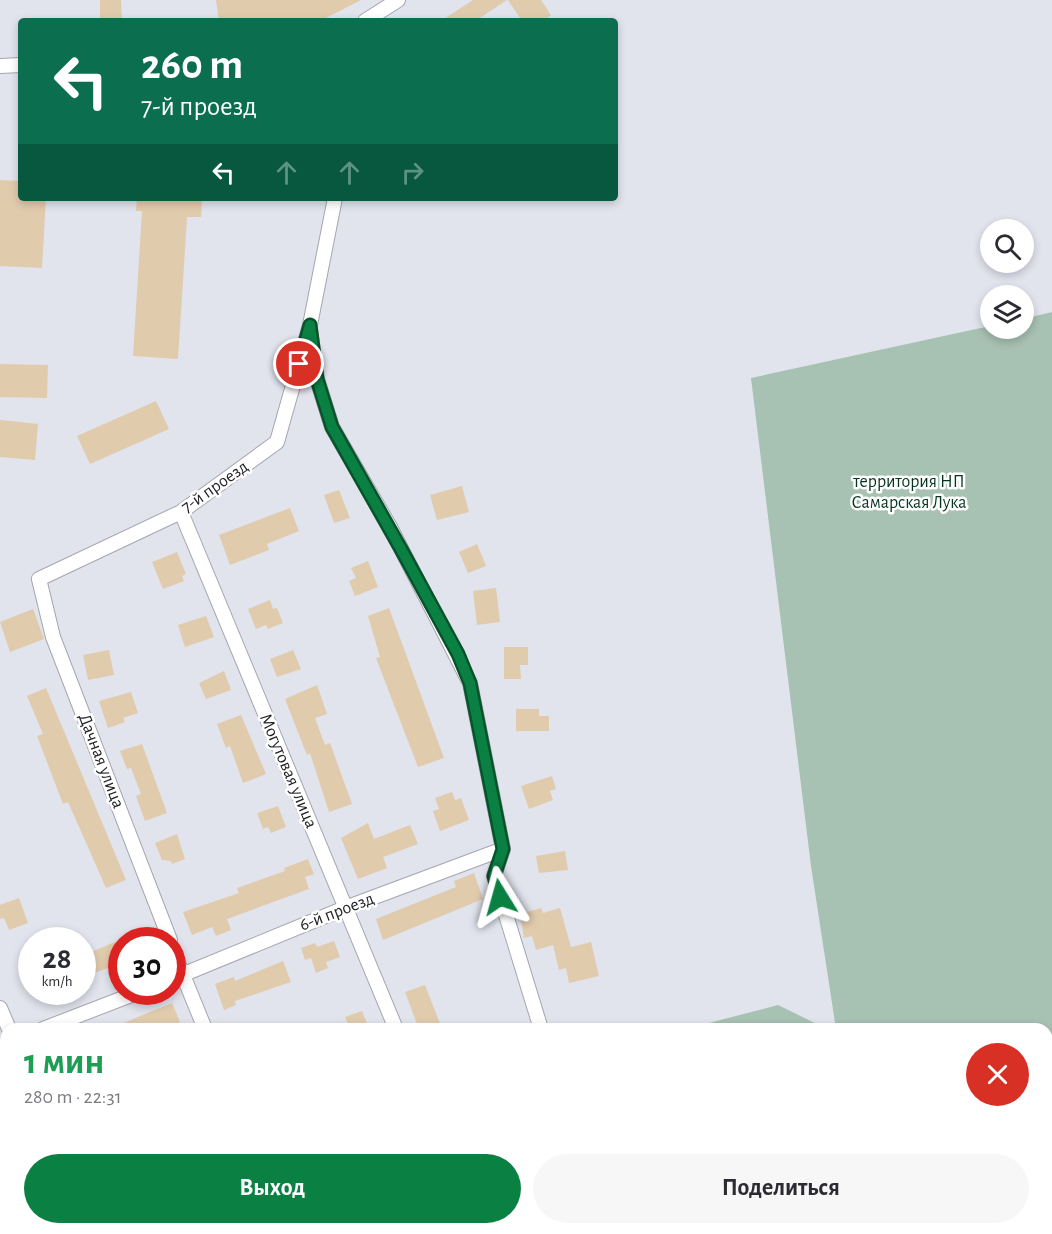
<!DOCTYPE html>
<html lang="ru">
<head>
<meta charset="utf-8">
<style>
  :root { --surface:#fff; --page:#f7f7f7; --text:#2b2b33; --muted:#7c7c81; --accent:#0b8043 }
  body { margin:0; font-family:"Alegreya Sans",sans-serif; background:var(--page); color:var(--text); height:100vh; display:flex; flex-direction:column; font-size:22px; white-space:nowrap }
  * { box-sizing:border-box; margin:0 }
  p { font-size:20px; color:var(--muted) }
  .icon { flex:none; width:33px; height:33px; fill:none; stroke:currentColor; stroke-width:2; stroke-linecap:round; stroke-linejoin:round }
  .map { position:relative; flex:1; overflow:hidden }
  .drawer { position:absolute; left:0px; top:1023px; width:1053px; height:212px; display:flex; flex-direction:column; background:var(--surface); border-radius:18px 18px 0 0; box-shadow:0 3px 9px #0003 }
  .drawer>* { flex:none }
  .banner { position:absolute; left:18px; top:18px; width:600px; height:183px; border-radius:6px; box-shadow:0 3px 9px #0003; background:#0b6e4f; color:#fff; overflow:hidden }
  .buttons { position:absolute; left:980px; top:219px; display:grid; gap:12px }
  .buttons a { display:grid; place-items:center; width:54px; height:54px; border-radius:50%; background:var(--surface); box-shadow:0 3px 9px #0003; font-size:30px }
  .speed { position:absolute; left:18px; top:927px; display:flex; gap:12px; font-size:30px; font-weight:700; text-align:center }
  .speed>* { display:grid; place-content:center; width:78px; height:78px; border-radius:50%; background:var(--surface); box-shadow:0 3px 9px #0003; line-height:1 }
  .speed small { font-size:15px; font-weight:400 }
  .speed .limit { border:9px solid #d22; background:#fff; color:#111 }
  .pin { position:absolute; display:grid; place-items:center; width:51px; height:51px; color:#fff; margin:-26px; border:3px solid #fff; border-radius:50%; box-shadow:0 2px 6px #0007 }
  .me { position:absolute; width:66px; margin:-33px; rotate:352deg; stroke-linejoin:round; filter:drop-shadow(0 0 4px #0008) }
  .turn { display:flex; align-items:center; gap:21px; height:126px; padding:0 24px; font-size:27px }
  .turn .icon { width:78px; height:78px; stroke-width:2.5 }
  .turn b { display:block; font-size:42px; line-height:51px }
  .lanes { display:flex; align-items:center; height:57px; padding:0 24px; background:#0003; justify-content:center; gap:30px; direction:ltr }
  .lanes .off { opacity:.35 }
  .round { display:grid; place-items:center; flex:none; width:63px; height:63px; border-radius:32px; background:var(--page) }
  .head { display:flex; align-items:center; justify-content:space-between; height:102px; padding:0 24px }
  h1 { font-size:36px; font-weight:700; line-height:45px; color:#1e9e55 }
  .action { display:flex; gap:12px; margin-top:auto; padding:12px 24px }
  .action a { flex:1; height:69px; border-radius:36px; background:var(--accent); color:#fff; font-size:24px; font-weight:700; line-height:69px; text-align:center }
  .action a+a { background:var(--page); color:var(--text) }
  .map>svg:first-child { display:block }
</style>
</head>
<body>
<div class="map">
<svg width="1052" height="1234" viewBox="0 0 1052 1234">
  <rect width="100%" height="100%" fill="#e1e3ed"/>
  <path fill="#a7c1b2" d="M1052,312v922h-199v-5l194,-1v-199h-211l-25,-163 -60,-488 239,-52v2h33v-9z
    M778,1005l49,24h-112l-6,-6z"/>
  <path fill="#e1cbad" d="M100,0h21l1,19 -22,1z
    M216,0h145l-41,21h-101z
    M473,0h34l-32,21h-34z
    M508,0h33l10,15 -8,6h-21z
    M0,180l21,1v17h25l-4,70 -42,-2z
    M137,198h65l-1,19h-14l-9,142 -45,-3 9,-145h-6z
    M0,364l48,1 -1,33 -47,-1z
    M156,401l13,28 -79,35 -13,-28z
    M0,420l38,4 -3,36 -35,-3z
    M462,486l7,26 -32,8 -7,-25z
    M339,490l11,28 -16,5 -10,-28z
    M290,508l9,23 -32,13 2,6 -39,15 -11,-30z
    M477,544l9,22 -18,7 -9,-21z
    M177,552l9,22 -4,2 2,5 -21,8 -11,-27z
    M368,561l10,26 -23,9 -6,-15 7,-3 -5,-10z
    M496,588l4,34 -23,3 -4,-34z
    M270,600l3,9 4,-1 6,15 -15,6 -2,-4 -10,4 -8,-20z
    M389,608l55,150 -26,9 -42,-109 4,-1 -12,-41z
    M33,609l11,30 -34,13 -10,-30z
    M206,616l8,21 -29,10 -7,-22z
    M504,647h24v18h-8l1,14h-17z
    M109,650l5,25 -26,5 -5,-25z
    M293,650l8,19 -24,8 -7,-18z
    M224,671l7,19 -25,9 -7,-16z
    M317,685l10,29 -12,4 10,27 5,-2 22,61 -23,8 -19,-59 -3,2 -22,-56z
    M46,688l80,192 -20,8 -38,-86 -5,2 -26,-68 6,-2 -16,-38z
    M131,692l7,21 -15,5 2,4 -17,6 -9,-27z
    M516,709h23v7h10v15h-33z
    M241,715l25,59 -23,9 -13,-37 -4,2 -9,-24z
    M142,744l25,69 -22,8 -9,-25 5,-2 -10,-26 -4,1 -7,-18z
    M552,776l4,13 -6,2 3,9 -24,9 -8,-23z
    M452,792l3,8 6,-2 8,22 -29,11 -7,-20 6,-2 -4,-11z
    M278,806l8,21 -15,6 -3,-6 -5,2 -6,-16z
    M368,823l6,16 36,-14 8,19 -35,13 4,11 -29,11 -17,-41z
    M177,834l8,25 -13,5 -1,-3 -9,-1 -7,-17z
    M565,851l3,19 -29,3 -3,-17z
    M308,859l6,15 -9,3 4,12 -82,30 4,11 -15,6 -4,-9 -20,8 -9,-23 56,-19 -2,-5 48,-17 -1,-3z
    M474,873l9,26 -100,41 -7,-21 80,-32 -2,-6z
    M19,898l9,25 -19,7 -5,-12 -4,1v-14z
    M541,908l2,5 17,-5 11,39 20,-5 8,34 -30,7 -3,-15 -7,2 -6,-25 -17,5 -4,-14 -8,2 -4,-24z
    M122,939v24l-36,13 -4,-20z
    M334,941l6,16 -14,5 2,6 -12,5 -5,-15 -6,2 -4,-12 14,-5 2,4z
    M283,961l8,21 -56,19 1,4 -12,5 -9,-26 19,-7 1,4z
    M425,985l17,44h-23l-14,-37z
    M172,1003l8,19 -18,7h-53z
    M362,1011l7,18h-19l-5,-12z"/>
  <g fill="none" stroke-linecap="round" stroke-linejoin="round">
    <defs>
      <path id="minor" d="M365,21l33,-21
        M0,66l21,-1
        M310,330l7,49 15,48 58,100 80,156 33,166 -9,27 47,153
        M181,512l215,517
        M170,940l-117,-303 -14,-58 142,-67 96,-70 33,-117 25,-127
        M172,948l33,81
        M172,979l173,-71 158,-59
        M0,1008l9,21
        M43,1029l96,-37
        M0,1046l6,-2
        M89,1228l2,6
        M289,1228l2,6
        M481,1228l2,6
        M545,1234l1,-6"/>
    </defs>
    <use href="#minor" stroke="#a4a6af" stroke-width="16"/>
    <use href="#minor" stroke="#fff" stroke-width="14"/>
  </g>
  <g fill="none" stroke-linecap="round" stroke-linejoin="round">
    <defs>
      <path id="route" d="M299,364l11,-39 7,54 15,48 69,122 57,105 12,29 33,166 -9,27 6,21"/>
    </defs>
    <use href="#route" stroke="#07532c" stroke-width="15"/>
    <use href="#route" stroke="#0b8043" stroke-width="10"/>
  </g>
  <g text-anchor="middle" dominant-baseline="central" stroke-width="5" stroke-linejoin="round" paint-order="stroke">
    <g font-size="18" fill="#053521" stroke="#fff">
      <text x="909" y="482">территория НП<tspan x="909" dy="21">Самарская Лука</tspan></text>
    </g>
    <g font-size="18" fill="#232427" stroke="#fff">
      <text transform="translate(215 487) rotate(-35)">7-й проезд</text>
      <text transform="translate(101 761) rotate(69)">Дачная улица</text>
      <text transform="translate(288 771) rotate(67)">Могутовая улица</text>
      <text transform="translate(337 912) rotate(-21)">6-й проезд</text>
    </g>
  </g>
</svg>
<div class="buttons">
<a><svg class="icon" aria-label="search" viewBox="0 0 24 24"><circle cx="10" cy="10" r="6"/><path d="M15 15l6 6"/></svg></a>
<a><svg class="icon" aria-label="layers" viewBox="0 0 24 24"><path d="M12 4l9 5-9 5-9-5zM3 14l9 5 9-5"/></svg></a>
</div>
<div class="speed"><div>28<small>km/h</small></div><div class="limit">30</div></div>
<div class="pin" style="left:299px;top:364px;background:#d93025"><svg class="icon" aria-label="arrive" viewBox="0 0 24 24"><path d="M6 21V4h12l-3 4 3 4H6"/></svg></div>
<svg class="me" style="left:500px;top:897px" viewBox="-20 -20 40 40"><path d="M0-17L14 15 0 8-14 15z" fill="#0b8043" stroke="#fff" stroke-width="4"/></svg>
<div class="banner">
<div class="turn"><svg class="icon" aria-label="left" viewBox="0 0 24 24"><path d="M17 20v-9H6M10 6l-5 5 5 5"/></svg><div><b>260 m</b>7-й проезд</div></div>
<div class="lanes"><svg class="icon" aria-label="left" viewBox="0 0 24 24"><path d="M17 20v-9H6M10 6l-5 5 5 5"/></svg><svg class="icon off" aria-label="ahead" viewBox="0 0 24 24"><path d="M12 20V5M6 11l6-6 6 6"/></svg><svg class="icon off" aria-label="ahead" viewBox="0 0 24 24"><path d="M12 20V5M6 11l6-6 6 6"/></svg><svg class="icon off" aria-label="right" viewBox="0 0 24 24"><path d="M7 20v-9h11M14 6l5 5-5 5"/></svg></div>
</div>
<section class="drawer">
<div class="head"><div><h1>1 мин</h1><p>280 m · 22:31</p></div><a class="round" style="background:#d93025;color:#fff"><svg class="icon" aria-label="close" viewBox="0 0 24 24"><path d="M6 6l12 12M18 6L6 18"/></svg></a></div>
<div class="action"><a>Выход</a><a>Поделиться</a></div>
</section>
</div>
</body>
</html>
